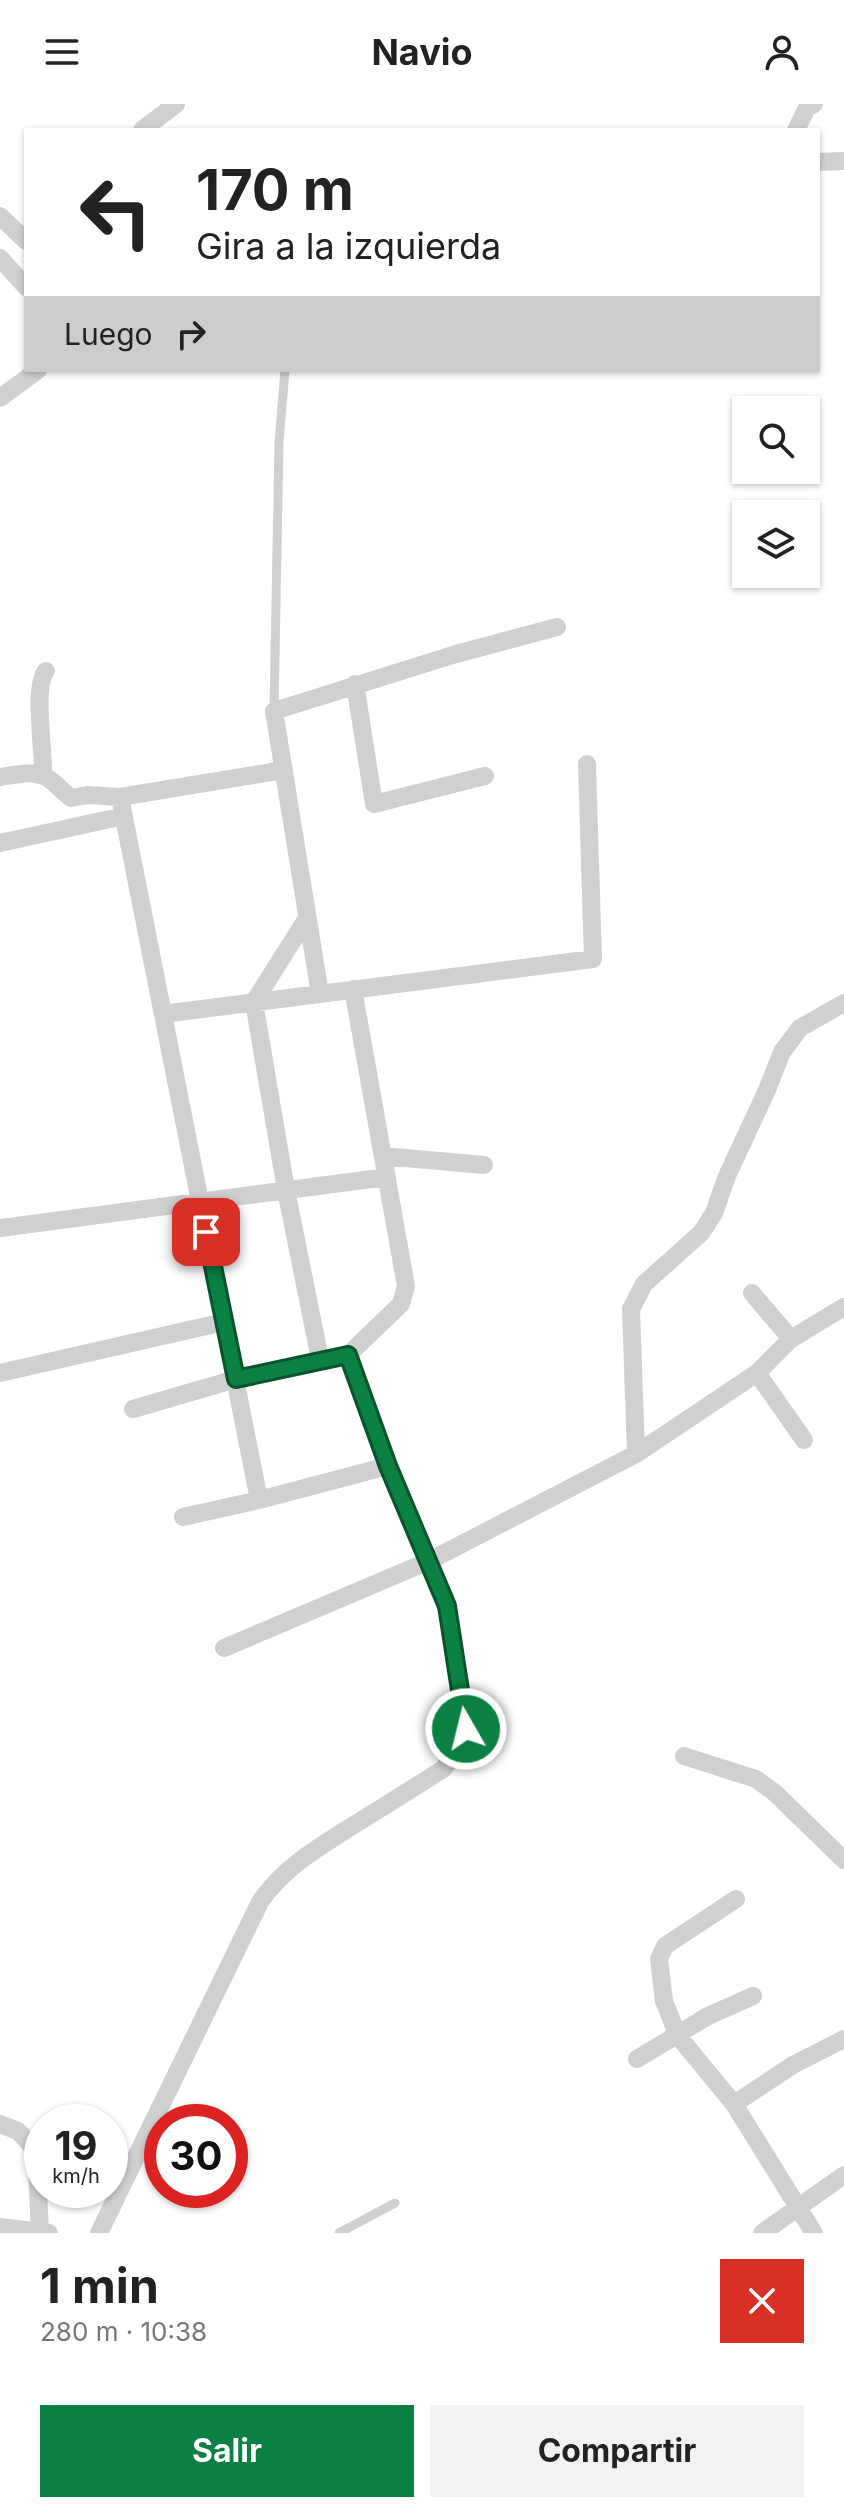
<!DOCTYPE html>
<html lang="es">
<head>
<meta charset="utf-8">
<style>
  :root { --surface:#fff; --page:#f2f2f2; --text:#222; --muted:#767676; --accent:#0b8043 }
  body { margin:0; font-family:Inter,sans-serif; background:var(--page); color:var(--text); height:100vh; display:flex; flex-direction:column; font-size:30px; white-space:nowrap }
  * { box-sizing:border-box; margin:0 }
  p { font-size:26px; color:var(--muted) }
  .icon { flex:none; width:44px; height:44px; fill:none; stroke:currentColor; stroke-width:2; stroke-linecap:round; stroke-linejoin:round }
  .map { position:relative; height:2129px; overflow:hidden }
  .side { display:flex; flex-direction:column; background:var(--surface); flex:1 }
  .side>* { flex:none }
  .guide { position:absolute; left:24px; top:24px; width:796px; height:244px; border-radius:0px; box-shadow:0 2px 6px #0004; background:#fff; color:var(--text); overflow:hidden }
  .tools { position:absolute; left:732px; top:292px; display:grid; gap:16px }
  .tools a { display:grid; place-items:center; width:88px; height:88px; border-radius:0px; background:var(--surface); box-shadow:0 2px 6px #0004; font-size:40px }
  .speed { position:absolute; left:24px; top:2000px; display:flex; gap:16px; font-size:40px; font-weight:700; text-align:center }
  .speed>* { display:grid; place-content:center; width:104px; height:104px; border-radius:50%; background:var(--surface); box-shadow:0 2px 6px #0004; line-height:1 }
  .speed small { font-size:20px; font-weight:400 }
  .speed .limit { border:12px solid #d22; background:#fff; color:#111 }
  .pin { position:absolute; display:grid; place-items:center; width:68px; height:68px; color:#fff; margin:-34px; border-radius:16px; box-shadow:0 4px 12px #0006 }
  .me { position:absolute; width:88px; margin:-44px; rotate:352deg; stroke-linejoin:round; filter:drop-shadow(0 0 6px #0008) }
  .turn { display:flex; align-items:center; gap:28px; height:168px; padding:0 40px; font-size:36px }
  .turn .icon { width:104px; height:104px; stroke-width:2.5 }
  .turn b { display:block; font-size:56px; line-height:68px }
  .then { display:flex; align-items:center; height:76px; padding:0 40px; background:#0003; gap:16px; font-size:30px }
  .round { display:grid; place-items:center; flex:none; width:84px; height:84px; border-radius:0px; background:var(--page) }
  .head { display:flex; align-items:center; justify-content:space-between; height:136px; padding:0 40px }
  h1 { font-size:48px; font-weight:700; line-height:60px }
  .action { display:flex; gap:16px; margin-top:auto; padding:16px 40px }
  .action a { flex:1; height:92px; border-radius:0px; background:var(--accent); color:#fff; font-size:32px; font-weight:700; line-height:92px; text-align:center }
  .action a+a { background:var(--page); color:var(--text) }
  header { display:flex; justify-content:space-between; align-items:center; height:104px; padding:0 40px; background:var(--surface); font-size:36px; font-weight:700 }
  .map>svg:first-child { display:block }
</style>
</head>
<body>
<header><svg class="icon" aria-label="menu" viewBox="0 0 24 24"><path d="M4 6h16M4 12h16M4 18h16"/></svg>Navio<svg class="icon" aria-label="person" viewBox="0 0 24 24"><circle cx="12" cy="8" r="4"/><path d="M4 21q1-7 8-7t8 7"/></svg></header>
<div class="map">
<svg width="844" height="2129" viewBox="0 0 844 2129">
  <rect width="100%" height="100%" fill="#fff"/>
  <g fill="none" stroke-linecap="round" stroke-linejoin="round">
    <path stroke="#d0d0d0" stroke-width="9" d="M274,606l5,-267 6,-73
      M339,2129l56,-30"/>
    <path stroke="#d0d0d0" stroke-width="18" d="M142,26l34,-26
      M796,26l11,-22 7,-4
      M818,58l26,-1
      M0,112l26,25
      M0,154l26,29
      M0,294l38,-28
      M355,580l19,120 111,-28
      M43,672c1,-24 -10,-90 3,-105
      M0,673c14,-2 33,-7 46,0 9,5 17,15 25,21l17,-3 32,2 164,-27
      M120,693l139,703
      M0,739l124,-27
      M307,814l-53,84 32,188 34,169
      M320,890l-46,-283 182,-57 101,-27
      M163,910l430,-55 -6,-195
      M383,1052l101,9
      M0,1124l387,-51
      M752,1189l39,46
      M0,1269l224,-51
      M757,1269l47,67
      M133,1305l103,-30 112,-24 53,-51 5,-18 -53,-297
      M636,1350l-5,-145 13,-25 57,-51 13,-20 13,-37 40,-86 15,-38 18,-24 44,-25
      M183,1413l76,-17 129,-34
      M224,1544l205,-87 207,-107 121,-81 34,-34 53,-32
      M684,1652l72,23 19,14 69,67
      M736,1795l-71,47 -6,13 5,42 14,35 56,68 80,129
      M637,1955l71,-43 45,-20
      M734,2000l59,-39 51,-26
      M0,2020l18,7 18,20 4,80
      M0,2123l49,6
      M99,2129l161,-331c24,-35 59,-55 94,-77 30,-19 60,-37 89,-56l14,-16 9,-24 -19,-123 -59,-140 -40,-111
      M762,2129l82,-58"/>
  </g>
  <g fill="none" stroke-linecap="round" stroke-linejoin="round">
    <defs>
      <path id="route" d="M206,1128l30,147 112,-24 40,111 59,140 19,123"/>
    </defs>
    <use href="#route" stroke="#07532c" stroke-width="20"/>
    <use href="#route" stroke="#0b8043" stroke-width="14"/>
  </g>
</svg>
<div class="tools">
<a><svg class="icon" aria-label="search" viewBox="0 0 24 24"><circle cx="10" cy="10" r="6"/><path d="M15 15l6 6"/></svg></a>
<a><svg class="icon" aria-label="layers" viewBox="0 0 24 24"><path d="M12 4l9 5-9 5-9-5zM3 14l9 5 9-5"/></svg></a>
</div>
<div class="speed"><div>19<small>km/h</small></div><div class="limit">30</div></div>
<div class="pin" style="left:206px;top:1128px;background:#d93025"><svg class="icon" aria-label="arrive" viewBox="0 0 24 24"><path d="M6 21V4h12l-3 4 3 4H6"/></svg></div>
<svg class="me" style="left:466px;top:1625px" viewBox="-20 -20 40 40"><circle r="17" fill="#0b8043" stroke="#fff" stroke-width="3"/><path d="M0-11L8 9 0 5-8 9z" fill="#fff"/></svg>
<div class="guide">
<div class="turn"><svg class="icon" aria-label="left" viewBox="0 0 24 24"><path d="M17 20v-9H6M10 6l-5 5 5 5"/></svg><div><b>170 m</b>Gira a la izquierda</div></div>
<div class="then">Luego<svg class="icon" aria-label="right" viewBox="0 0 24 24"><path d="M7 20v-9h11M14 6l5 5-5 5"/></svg></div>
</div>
</div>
<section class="side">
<div class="head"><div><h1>1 min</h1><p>280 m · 10:38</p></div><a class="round" style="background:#d93025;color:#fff"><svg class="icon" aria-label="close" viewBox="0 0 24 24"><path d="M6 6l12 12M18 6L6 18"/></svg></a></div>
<div class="action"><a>Salir</a><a>Compartir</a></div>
</section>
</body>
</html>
